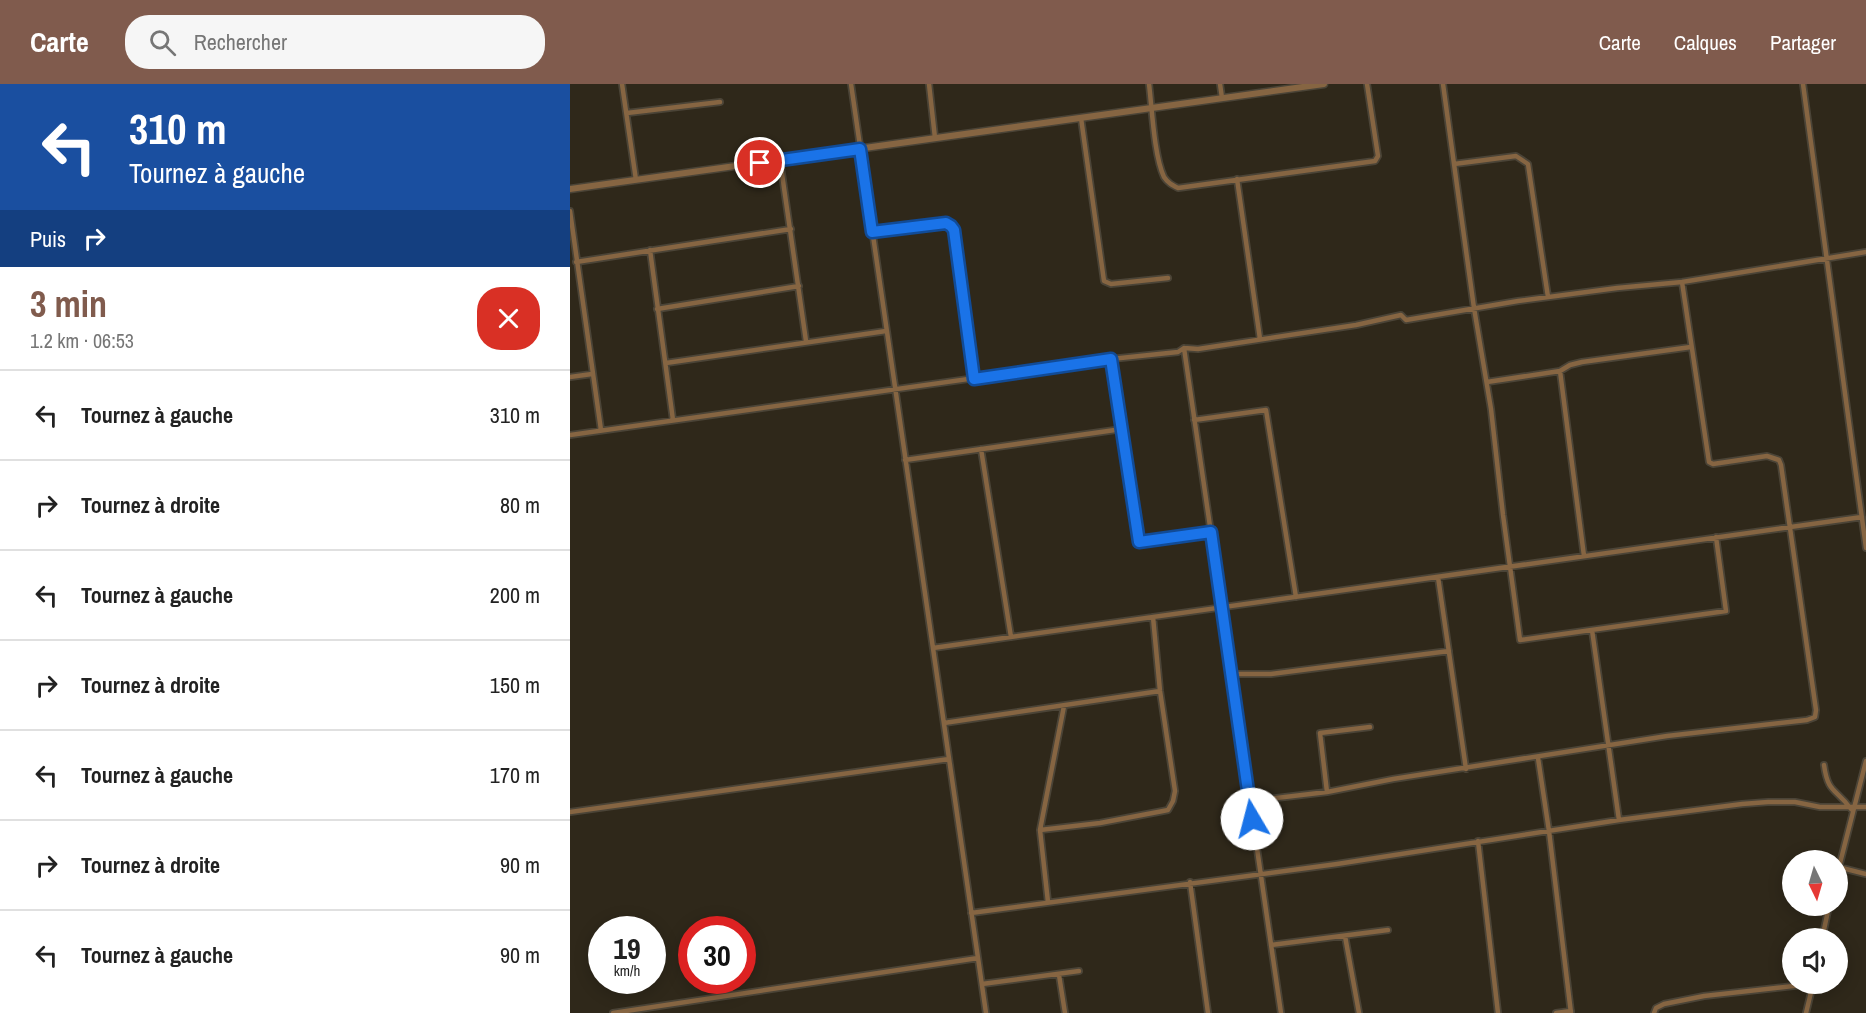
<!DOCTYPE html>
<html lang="fr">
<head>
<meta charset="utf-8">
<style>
  :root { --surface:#fff; --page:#f6f6f6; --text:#222; --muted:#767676; --line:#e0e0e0; --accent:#805b4d }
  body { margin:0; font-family:"Archivo Narrow",sans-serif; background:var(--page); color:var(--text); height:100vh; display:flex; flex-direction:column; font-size:22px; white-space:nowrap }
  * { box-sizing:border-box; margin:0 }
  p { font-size:20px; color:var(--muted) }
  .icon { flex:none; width:33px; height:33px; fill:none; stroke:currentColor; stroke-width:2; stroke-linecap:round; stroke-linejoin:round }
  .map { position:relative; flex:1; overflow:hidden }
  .details { display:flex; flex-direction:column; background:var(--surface); width:570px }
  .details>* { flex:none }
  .banner { background:#1a4fa0; color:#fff; overflow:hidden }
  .needle { width:39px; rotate:175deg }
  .controls { position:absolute; left:1212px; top:766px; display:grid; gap:12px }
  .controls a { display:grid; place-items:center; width:66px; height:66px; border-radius:50%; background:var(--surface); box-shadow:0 3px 15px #0003; font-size:30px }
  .speed { position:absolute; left:18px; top:832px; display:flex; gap:12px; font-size:30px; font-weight:700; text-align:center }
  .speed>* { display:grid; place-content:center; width:78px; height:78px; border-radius:50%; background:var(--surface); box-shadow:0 3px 15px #0003; line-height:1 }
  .speed small { font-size:15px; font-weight:400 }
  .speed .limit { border:9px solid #d22; background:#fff; color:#111 }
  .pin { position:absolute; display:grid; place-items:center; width:51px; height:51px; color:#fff; margin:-26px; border:3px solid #fff; border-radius:50%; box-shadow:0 2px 6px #0007 }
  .me { position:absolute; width:66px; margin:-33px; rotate:352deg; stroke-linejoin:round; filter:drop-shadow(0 0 4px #0008) }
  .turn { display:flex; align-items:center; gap:21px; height:126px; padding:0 30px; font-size:27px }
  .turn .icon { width:78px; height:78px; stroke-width:2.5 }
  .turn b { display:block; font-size:42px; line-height:51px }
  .then { display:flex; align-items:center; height:57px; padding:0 30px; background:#0003; gap:12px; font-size:22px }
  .round { display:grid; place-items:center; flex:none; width:63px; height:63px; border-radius:24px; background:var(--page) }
  .overview { display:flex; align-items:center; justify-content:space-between; height:102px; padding:0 30px }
  h1 { font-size:36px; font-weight:800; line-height:45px; color:var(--accent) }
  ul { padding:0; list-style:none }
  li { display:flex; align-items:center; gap:18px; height:90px; padding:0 30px; border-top:2px solid var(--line) }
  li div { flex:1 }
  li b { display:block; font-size:22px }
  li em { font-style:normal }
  header { display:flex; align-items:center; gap:36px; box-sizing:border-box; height:84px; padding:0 30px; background:var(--accent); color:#fff }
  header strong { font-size:28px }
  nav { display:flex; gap:33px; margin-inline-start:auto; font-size:21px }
  .search { width:420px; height:54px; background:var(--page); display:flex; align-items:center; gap:15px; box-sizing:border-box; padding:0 21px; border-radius:24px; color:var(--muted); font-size:22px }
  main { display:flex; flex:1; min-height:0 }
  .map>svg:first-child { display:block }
</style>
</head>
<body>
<header>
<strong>Carte</strong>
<div class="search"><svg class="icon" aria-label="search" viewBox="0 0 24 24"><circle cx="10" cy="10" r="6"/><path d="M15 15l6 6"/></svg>Rechercher</div>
<nav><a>Carte</a><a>Calques</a><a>Partager</a></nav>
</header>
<main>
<section class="details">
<div class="banner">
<div class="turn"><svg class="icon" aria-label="left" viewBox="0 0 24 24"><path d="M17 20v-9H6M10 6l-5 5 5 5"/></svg><div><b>310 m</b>Tournez à gauche</div></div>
<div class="then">Puis<svg class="icon" aria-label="right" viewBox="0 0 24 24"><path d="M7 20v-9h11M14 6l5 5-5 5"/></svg></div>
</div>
<div class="overview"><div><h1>3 min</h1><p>1.2 km · 06:53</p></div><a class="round" style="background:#d93025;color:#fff"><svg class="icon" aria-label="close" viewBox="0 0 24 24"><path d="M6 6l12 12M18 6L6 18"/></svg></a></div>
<ul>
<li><svg class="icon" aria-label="left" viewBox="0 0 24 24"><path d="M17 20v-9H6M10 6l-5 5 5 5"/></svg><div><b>Tournez à gauche</b></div><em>310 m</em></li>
<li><svg class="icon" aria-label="right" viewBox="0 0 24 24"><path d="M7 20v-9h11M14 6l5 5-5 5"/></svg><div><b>Tournez à droite</b></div><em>80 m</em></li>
<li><svg class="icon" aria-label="left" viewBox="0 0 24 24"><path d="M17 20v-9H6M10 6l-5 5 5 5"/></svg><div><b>Tournez à gauche</b></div><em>200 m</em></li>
<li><svg class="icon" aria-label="right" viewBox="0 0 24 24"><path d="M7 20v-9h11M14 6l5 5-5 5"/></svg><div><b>Tournez à droite</b></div><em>150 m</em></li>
<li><svg class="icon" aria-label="left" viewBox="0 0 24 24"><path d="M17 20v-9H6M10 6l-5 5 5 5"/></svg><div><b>Tournez à gauche</b></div><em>170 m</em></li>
<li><svg class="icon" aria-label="right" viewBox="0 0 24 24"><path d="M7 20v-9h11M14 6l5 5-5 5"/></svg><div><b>Tournez à droite</b></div><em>90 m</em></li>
<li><svg class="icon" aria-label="left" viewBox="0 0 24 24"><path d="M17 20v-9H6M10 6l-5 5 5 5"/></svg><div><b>Tournez à gauche</b></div><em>90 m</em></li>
</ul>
</section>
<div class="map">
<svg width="1296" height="929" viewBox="0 0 1296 929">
  <rect width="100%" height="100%" fill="#2f281a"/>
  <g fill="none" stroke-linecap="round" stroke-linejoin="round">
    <defs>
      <path id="minor" d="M52,0l14,96
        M281,0l135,929
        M359,0l6,54
        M579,0c3,24 5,72 15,93 4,6 8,8 14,11l197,-27 3,-5 -11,-72
        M650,0l2,14
        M873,0l11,80 62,-8 12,8 20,133
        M1233,0l63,464
        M57,29l93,-11
        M511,34l23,163 7,3 57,-6
        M210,76l26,181
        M884,80l20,144 17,101 12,106 17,125 206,-29 -10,-74
        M667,95l23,160
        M0,127l31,219
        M302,148l74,-9 5,3 3,4 19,149
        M80,166l23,170
        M6,178l215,-33
        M87,225l142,-23
        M614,264l97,665
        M541,275l28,183 72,-10
        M96,279l220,-32
        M990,287l24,185
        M0,293l22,-3
        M917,298l73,-11 10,-6 12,-3 109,-15
        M624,336l72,-10 30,187
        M0,351l541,-76 67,-7 6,-4 14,1 158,-24 45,-10 5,5 112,-19 99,-13 65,-6 184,-30
        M411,365l30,188
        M335,376l217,-31
        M868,493l28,192
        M1022,546l27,190
        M363,564l929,-131
        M661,590h40l178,-23
        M374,639l216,-32
        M968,674l11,73 22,182
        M1254,681c4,29 12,23 27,44
        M757,708l-7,-59 50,-6
        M680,717l77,-9 66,-13 274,-43 140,-16 8,-3 1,-7 -35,-245 -2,-5 -12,-4 -54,8 -4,-2 -27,-180
        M0,728l379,-53
        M470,746l60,-7 63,-12 5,-1 5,-9 2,-10 -15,-100 -7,-74
        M908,757l20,172
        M1268,783l28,7
        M1268,787l28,-110
        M620,798l18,131
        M478,818l-8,-72 24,-124
        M401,829l366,-49 282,-44 123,-16 26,-2h27l25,5h46
        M775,852l14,77
        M1252,855l7,-33
        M701,861l117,-15
        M489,891l6,38
        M412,900l97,-13
        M43,929l365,-55
        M986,929l15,-2
        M1084,929l2,-5 8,-4 40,-8 107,-12
        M1236,929l7,-29"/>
      <path id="tertiary" d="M0,105l754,-105"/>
    </defs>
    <use href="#minor" stroke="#4b4437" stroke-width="8"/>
    <use href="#tertiary" stroke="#4b4437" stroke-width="9"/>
    <use href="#minor" stroke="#866542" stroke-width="4.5"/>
    <use href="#tertiary" stroke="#866542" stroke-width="6"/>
  </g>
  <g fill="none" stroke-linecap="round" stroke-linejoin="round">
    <defs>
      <path id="route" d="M190,79l100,-14 12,83 74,-9 5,3 3,4 20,149 137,-20 28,183 72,-10 41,287"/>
    </defs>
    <use href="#route" stroke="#114b97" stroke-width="15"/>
    <use href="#route" stroke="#1a73e8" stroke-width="10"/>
  </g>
</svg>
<div class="controls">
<a><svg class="needle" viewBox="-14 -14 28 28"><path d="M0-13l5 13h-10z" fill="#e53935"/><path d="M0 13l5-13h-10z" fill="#767676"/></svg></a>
<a><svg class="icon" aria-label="sound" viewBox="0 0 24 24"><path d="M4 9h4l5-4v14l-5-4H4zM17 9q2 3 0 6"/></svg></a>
</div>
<div class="speed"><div>19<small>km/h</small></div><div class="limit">30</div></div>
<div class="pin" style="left:190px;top:79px;background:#d93025"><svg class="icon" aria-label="arrive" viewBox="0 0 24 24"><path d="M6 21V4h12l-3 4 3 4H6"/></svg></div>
<svg class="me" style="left:682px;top:735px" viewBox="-20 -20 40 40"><circle r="19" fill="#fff"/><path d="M0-13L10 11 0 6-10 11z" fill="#1a73e8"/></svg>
</div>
</main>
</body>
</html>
